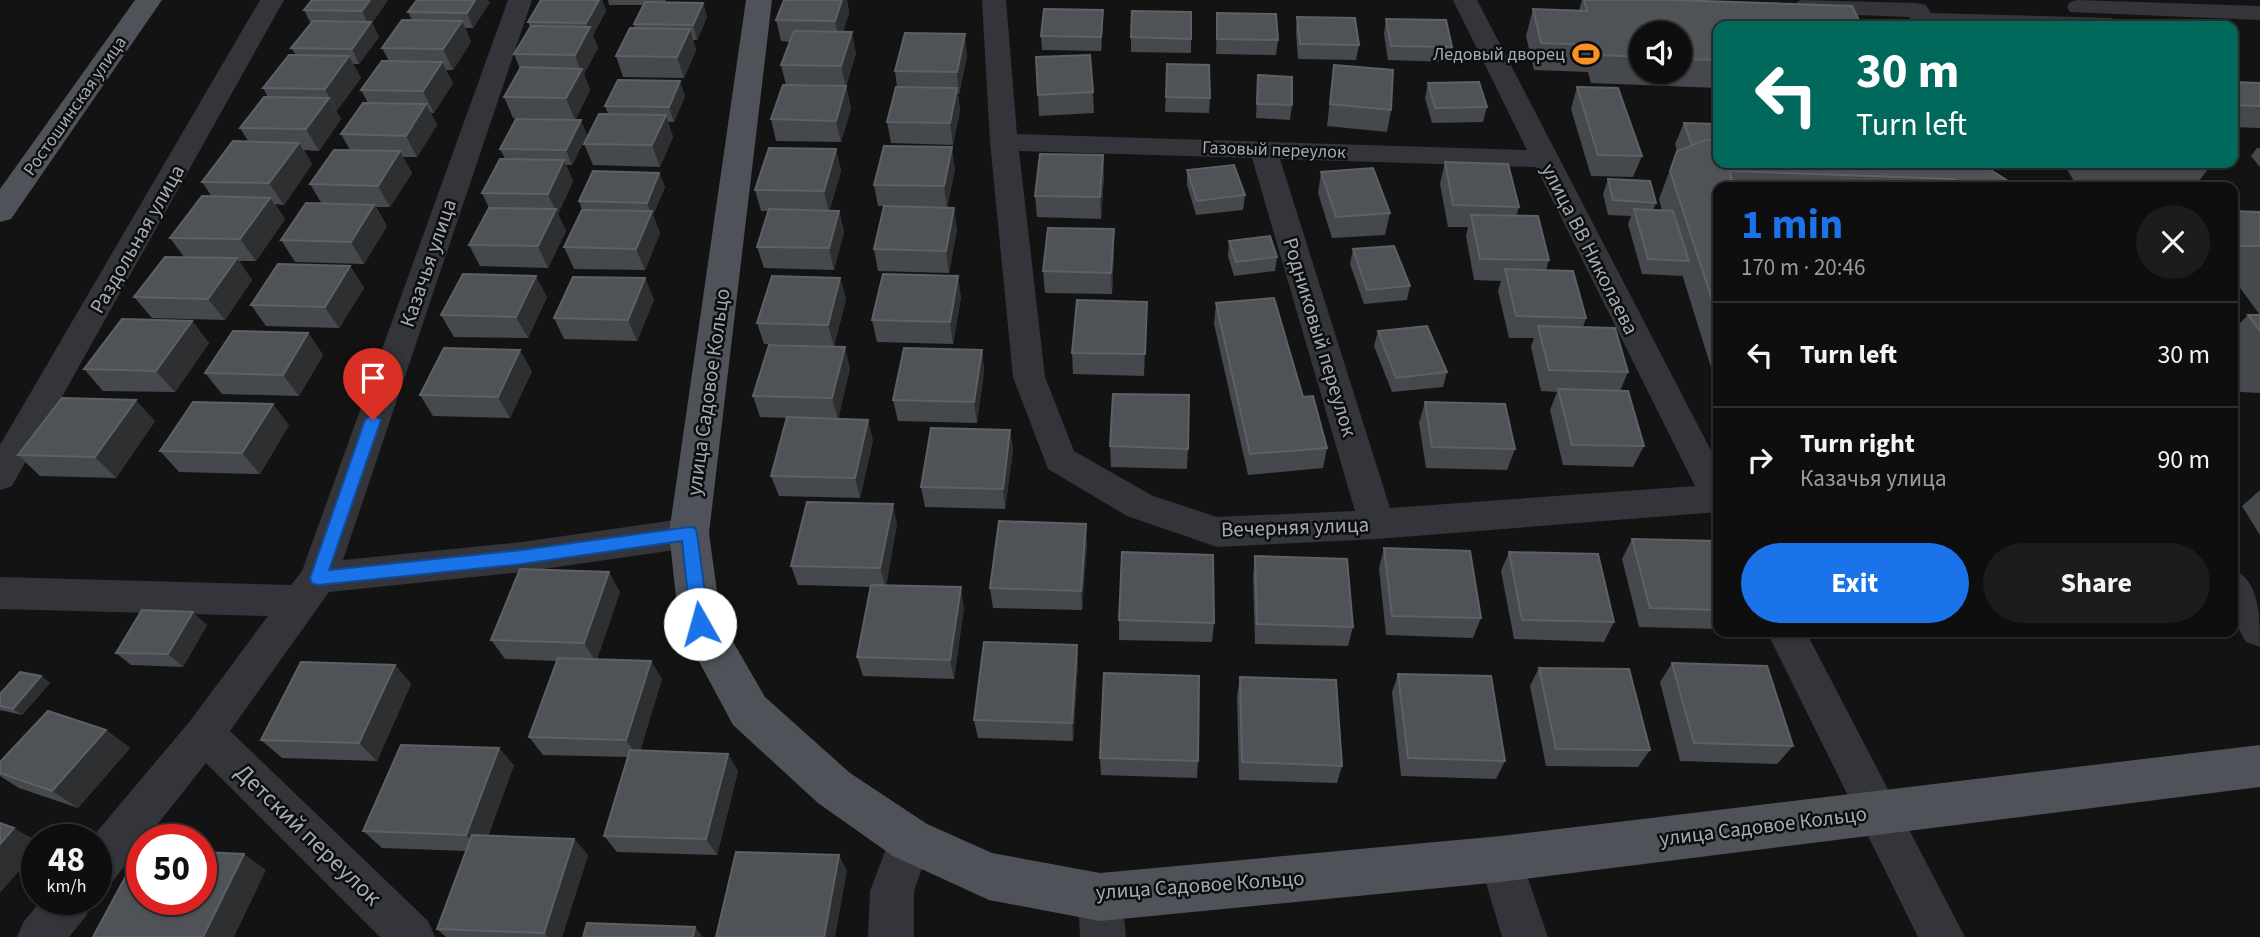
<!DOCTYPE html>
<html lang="en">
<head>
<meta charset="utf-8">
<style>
  :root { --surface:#0e0e0f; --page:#1c1c1d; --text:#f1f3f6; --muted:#9b9c9e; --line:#2e2e2f; --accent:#1a73e8 }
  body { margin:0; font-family:"Source Sans 3",sans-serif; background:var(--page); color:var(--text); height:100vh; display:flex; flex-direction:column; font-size:26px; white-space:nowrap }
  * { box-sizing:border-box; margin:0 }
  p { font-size:23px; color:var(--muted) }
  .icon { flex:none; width:38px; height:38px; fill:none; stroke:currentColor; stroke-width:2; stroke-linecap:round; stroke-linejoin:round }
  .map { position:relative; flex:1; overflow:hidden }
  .drawer { position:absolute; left:1713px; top:182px; width:525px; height:455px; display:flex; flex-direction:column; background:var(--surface); border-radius:14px; box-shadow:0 2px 5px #0004,0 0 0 2px var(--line) }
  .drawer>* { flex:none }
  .hud { position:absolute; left:1713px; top:21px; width:525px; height:147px; border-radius:14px; box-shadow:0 2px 5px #0004,0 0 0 2px var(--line); background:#00695c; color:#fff; overflow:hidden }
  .fabs { position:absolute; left:1629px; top:21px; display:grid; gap:14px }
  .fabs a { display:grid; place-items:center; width:63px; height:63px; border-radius:50%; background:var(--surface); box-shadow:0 2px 5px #0004,0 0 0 2px var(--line); font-size:35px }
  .speed { position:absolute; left:21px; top:824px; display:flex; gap:14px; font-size:35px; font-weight:700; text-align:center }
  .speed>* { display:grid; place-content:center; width:91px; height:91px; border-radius:50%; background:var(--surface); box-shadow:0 2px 5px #0004,0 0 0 2px var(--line); line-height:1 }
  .speed small { font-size:18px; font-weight:400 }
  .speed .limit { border:10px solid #d22; background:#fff; color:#111 }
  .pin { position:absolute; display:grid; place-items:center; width:60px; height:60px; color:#fff; margin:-72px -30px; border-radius:50% 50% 50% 0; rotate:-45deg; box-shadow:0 0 7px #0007 }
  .pin .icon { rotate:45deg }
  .me { position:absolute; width:77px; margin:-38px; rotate:353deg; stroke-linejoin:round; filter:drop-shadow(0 0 5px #0008) }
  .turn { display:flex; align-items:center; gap:24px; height:147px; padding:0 28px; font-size:32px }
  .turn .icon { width:91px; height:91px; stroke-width:2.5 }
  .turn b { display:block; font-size:49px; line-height:60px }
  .round { display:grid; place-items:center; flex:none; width:74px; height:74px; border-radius:37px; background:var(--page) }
  .summary { display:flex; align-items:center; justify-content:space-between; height:119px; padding:0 28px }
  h1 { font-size:42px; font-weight:700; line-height:52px; color:var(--accent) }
  .button { display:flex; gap:14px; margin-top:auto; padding:14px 28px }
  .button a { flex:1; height:80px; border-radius:42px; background:var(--accent); color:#fff; font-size:28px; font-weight:700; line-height:80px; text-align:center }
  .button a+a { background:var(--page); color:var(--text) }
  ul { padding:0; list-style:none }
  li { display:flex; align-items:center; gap:21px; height:105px; padding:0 28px; border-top:2px solid var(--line) }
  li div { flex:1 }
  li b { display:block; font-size:26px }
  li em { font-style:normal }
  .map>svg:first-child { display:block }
</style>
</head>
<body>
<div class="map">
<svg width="2260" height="937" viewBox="0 0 2260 937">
  <rect width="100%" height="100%" fill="#131314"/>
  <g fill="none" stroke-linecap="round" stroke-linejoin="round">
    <path fill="#33353a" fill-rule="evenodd" d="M260,0h24l-272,486 -12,4v-45z
      M508,0h24l-189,560 179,-18 167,-24 13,5 5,10 -5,10 -13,5 -167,24 -193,20 -99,139 198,190 7,16h-55l-174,-174 -61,77h-3v4l-30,38 -16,6v-48h-6l100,-119 78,-105 -268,-7v-32l291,8 11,-14z
      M982,0h24l11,134 510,16 -74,-150h24l241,464v48l-341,27 -160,8 -90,-31 -79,-47 -35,-92 -23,-235zM1019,151l233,7 103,353 -138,6 -64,-21 -79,-45 -29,-74zM1280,159l256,8 159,319 -305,22z
      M1800,0l117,3 9,2 5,8 180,5 9,3 4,5h-206l-9,-9 -103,-4 -9,-2 -3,-5z
      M2077,0l183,6v14l-190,-8 -3,-5 3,-5z
      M2233,569c27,12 27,48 27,78l-14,-5 -13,-23z
      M1767,632h39l159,305h-47z
      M910,819l15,6 7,15 -18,51v46h-46l2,-46 25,-66z
      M1501,838l15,6 32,93h-46l-23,-78 7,-15z
      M1100,875l16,6 6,16 4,40h-46l-2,-40 6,-16z
      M42,900h50l-6,16 -17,21h-52l7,-16z"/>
    <path fill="#4f5359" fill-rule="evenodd" d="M135,0h27l-151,219 -11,3v-33z
      M746,0h26l-63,533 12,88 44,76 85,76 77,51 65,29 108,20 401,-37 759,-91v42l-759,95 -401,39 -111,-21 -96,-44 -75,-53 -85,-78 -54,-101 -10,-91z"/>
  </g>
  <path fill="#45484c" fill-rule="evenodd" d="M312,0h76l-16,23 7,14 -20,27h-6l8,14 -25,33 5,8 -22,32 -15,-1 8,14 -28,41 -9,-1 10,15 -29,42h-17l13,19 -27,40 -73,-2 -18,-21 50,-40 -14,-19 42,-41 -10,-15 46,-41 -8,-13 28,-31 -5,-9 33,-33 -5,-7 20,-24 -7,-14z
    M541,0h61l4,11 -13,24 5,13 -14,26 6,16 -15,30 -62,-2 -9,-21 16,-28 -6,-15 16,-27 -2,-5z
    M608,0h58l-1,2 38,1 4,14 -10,23h-4l3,10 -12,28 -61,-1 -7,-21 19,-28 -1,-4 9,-19h-34z
    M784,0h63l2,13 -6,19 13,21 -10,33 5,22 -10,34 -65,-1 -5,-22 15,-34 -5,-20 9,-23 -9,-1 -5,-21z
    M1582,0h93l43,26v62l-127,-5 -3,-11 -54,-2 -8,-34 7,-27 46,1zM1642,33h38v39h-38z
    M490,2l-17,26h-8l6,14 -18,28h-7l7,13 -19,30h-3l6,12 -20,32h-14l9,16 -22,34h-14l11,19 -23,38 -69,-2 -14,-22 41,-36 -12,-20 40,-34 -9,-16 27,-31 -7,-13 28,-29 -7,-13 30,-28 -4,-8z
    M1191,12v41l-60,-1v-15z
    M1217,13l61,27 -2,15 -60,-1z
    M1297,17l62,28 -3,15 -58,-1 -2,-27z
    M1386,19l66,28 -3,15 -61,-2 -4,-26z
    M1103,25l-2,26 -59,-1 -1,-14z
    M967,56l-8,38h-1l2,16 -7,35 -62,-2 -4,-21 10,-35 -2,-16z
    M1036,57l57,35 1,21 -55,3z
    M1167,64l43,34 -1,15 -44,-1z
    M1334,65l57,45 -4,22 -60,-6z
    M1258,75l34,30 -2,15 -34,-2z
    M2233,82l27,1v45l-27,-1z
    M1428,83l59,24 -4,15 -51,1 -7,-25z
    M1577,87l65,69 -9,21 -42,-1 -20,-67z
    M685,96l-11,26h-6l5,15 -13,30 -67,-2 -9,-21 24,-30 -3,-8z
    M1684,123l34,40h262l37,24h-299v203l-36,-116v2l-40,-2 -14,-50 3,-8 -23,-1 -5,-21 5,-15 48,24 -3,7 9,1 -3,-12 18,-48 -2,-7z
    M587,135l-15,30h-6l7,16 -15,33 8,17 -18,37 -68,-2 -11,-21 20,-37 -7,-15 23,-34 -5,-10z
    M2257,148h3v19l-9,-11z
    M836,149l5,22 -12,40h10l5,21 -10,38 -70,-2 -7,-21 12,-36h-8l-6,-21z
    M1103,155l1,21 -3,43 -64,-2 -2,-21z
    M1445,162l74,45 -3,9 33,44 -3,10 40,48 -3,9 45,45 -8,19 24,55 -11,21 -70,-2 -13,-55 7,-18 -16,-1 -10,-44 3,-9h-25l-11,-47 3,-10 -27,-1 -8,-44 2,-9h-20l-8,-43z
    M2063,163h150l-19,24h-34l-84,-3z
    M955,169l-8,39 10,21 -8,44 -71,-2 -4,-22 10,-43h-6l-4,-21z
    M1187,170l58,25 -2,15 -47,5 -9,-30z
    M1321,172l69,41 -5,22 -53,3 -14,-45z
    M659,173l6,14 -12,28 7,18 -15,37 -71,-1 -10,-22 18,-37 -3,-9z
    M2233,211l27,1v103l-22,-30h-5z
    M1114,229v22l-2,43 -67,-1 -2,-22z
    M1229,241l48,16 -2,14 -41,5 -6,-20z
    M1353,249l57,37 -3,14 -43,4 -14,-40z
    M350,266l14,22 -25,40 -73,-2 -15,-21z
    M645,278l9,22 -17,41 -73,-2 -10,-21z
    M840,278l6,21 -12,47 -70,-2 -7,-21z
    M547,297l-19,41 -74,-1 -13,-22z
    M961,297l-8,47 -76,-2 -5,-22z
    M1216,303l87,94 24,51 -4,20 -75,7 -34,-151z
    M2248,315h12v78l-20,-1 -7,-10v-52z
    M192,321l17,22 -34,49 -72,-1 -19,-22z
    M1146,323l-2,53 -71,-2 -1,-21z
    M1378,331l69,41 -4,15 -51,5 -18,-46z
    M308,333l15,22 -24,41 -77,-2 -17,-21z
    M982,350l2,21 -7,52 -79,-2 -5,-21z
    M850,368l-12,51 35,21 -13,58 -81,-2 -8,-20 16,-58 -27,-1 -7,-21z
    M532,371l-22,47 -77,-2 -13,-21z
    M1425,402l90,47 -8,21 -81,-2 -7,-45z
    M155,421l-39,57 -76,-2 -22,-21z
    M289,425l-29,49 -81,-2 -19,-21z
    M1010,430l3,20 -8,59 -80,-2 -4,-20z
    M1110,446l78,3 -1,20 -76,-2z
    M2260,490v45l-18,-29z
    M897,524l-11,61 78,22 -10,72 -91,-3 -6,-19 14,-70 -73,-2 -7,-19z
    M1632,539l86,2v88l-79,-2 -17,-68z
    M1087,544l-5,66 -89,-2 -3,-20z
    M1384,548l97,70 -8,20 -87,-3 -7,-67z
    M1509,552l105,70 -10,20 -90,-3 -13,-68z
    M1255,556l98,71 -5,19 -93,-2 -2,-68z
    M620,592l-23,67 54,2 11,18 -22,72 98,20 -21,84 -100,-3 -13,-16 24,-79 -85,-2 -14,-18 28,-76 -52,-2 -14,-19z
    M1119,620l95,3 -2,19 -93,-2z
    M207,625l-24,42 -52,-2 -15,-12z
    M1077,645l1,19 -5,77 -95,-3 -4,-18z
    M1672,663l121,83 -16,18 -97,-3 -20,-79z
    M395,665l16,19 -34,77 -95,-3 -21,-18z
    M1539,668l111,82 -12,17 -92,-1 -16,-80z
    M1398,674l107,87 -9,18 -95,-3 -9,-84z
    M41,676l9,7 -28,32 -22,-5v-16z
    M1240,677l102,89 -5,17 -98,-3 -2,-84z
    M106,730l24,18 -52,60 -59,-20 -19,-12v-14z
    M1100,758l98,3 -1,17 -96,-3z
    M514,765l-26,71 86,3 14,16 -26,82h-116l-9,-8 30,-78 -85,-3 -19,-17z"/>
  <path fill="#2d2f31" d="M370,0h18l-16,23 7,14 -20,27 -7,-15 17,-23 -7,-15z
    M475,0h13l2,2 -17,26 -6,-15z
    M599,0h3l4,11 -13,24 5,13 -14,26 6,16 -15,30 -9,-22 15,-27 -6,-16 14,-25 -3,-7z
    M842,0h5l2,13 -9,30 -5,-22z
    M703,3l4,14 -10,23 -4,-15z
    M1103,10v15l-2,26v-14z
    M462,21l9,21 -18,28 -10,-21z
    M690,29l6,21 -12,28 -7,-21z
    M852,32l4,21 -10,35 -5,-22z
    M965,34l2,22 -8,38 -2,-22z
    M349,56l12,22 -24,33 -12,-22z
    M442,62l11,21 -19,30 -11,-22z
    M680,81l5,15 -11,26 -5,-15z
    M846,86l5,22 -10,34 -5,-21z
    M957,88l3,22 -7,35 -3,-22z
    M329,98l12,21 -22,32 -13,-22z
    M426,104l11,21 -20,32 -11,-21z
    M666,115l7,22 -13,30 -8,-22z
    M581,120l6,15 -15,30 -6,-15z
    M299,143l13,21 -28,41 -15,-22z
    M952,147l3,22 -8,39 -3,-22z
    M836,149l5,22 -12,42 -5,-22z
    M400,151l12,22 -22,34 -12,-21z
    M1103,155l1,21 -3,43 -1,-22z
    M564,160l9,21 -15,33 8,17 -18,37 -10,-22 18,-35 -8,-17z
    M659,173l6,14 -12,28 7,18 -15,37 -9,-21 15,-35 -4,-11z
    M270,198l15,21 -29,42 -16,-22z
    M374,205l13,21 -23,38 -13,-22z
    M954,208l3,21 -8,44 -3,-22z
    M839,211l5,21 -10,38 -5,-22z
    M1114,229v22l-2,43 -1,-21z
    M237,258l15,22 -27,40 -17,-21z
    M350,266l14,22 -25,40 -14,-21z
    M536,276l11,21 -19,41 -12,-21z
    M958,276l3,21 -8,47 -3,-22z
    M645,278l9,22 -17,41 -9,-21z
    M840,278l6,21 -12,47 -6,-21z
    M192,321l17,22 -34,49 -19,-21z
    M308,333l15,22 -24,41 -16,-21z
    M845,347l5,21 -12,51 -6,-21z
    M520,350l12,21 -22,47 -12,-21z
    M982,350l2,21 -7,52 -3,-21z
    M136,400l19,21 -39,57 -21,-21z
    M273,404l16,21 -29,49 -18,-21z
    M868,420l5,20 -13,58 -5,-20z
    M1010,430l3,20 -8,59 -2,-20z
    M893,504l4,20 -11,64 -6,-20z
    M1086,524l1,20 -5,66 -1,-19z
    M609,572l11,20 -24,70 -12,-19z
    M961,587l3,20 -10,72 -4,-19z
    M193,612l14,13 -24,42 -15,-13z
    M1077,645l1,19 -5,77 -1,-18z
    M651,661l11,18 -24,79 -12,-18z
    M395,665l16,19 -34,77 -18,-18z
    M41,676l9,7 -28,32 -9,-6z
    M106,730l24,18 -52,60 -26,-17z
    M499,748l15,17 -32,86 -16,-16z
    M728,754l10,17 -21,84 -11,-16z
    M14,828l23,13v9l-37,43v-49z
    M574,839l14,16 -26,82h-14l-4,-4z
    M244,854l22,16 -32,67h-31z
    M839,855l8,16 -12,66h-11z
    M695,927l8,10h-10z"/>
  <path fill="#4f5357" stroke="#5c6166" stroke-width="2" d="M312,0h58l-8,11 -58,-1z
    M417,0h58l-8,13 -59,-1z
    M541,0h58l-13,23 -58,-1z
    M784,0h58l-7,21 -59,-1z
    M1584,0h91l177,6 10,20h-144v34l-38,-1v-26h-38v24l-42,-2 -3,-10 -56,-2 -8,-34 54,2z
    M645,2l58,1 -10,22 -59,-1z
    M1044,9l59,1 -2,27 -60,-1z
    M1132,11l59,1v27l-60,-2z
    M1217,13l59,1 2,26 -61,-1z
    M1297,17l58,1 4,27 -59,-1z
    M1386,19l60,1 6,27 -61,-1z
    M402,20l60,1 -19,28 -61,-1z
    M313,21l58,1 -19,27 -61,-1z
    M531,26l59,1 -15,28 -61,-1z
    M630,28l60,1 -13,28 -61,-1z
    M794,31l58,1 -11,34 -60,-1z
    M905,33l60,1 -8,38 -62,-1z
    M289,55l60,1 -24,33 -62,-1z
    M1090,55l3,37 -55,3 -2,-38z
    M382,61l60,1 -19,29 -62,-1z
    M1167,64l42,1 1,33 -44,-1z
    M1334,65l59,5 -2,40 -61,-6z
    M521,67l61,2 -16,29 -62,-1z
    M1258,75l34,2v28l-35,-1z
    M618,80l62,1 -11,26 -64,-1z
    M1479,82l8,25 -52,1 -7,-25z
    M2233,82l27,1v23l-27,-1z
    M783,85l63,1 -10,35 -65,-2z
    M896,87l61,1 -7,35 -63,-1z
    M1577,87l41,1 24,68 -44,-1z
    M264,97l65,1 -23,31 -66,-1z
    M363,103l63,1 -20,32 -65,-2z
    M599,114l67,1 -14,30 -68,-1z
    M516,119l65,1 -15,30 -66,-1z
    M1684,123l34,1v16h-12l-14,5z
    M1706,140h12v23h262l37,24h-59l-4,-8 -225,-8 6,16h-17v131l-48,-147 7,-20z
    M233,141l66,2 -30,40 -67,-1z
    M884,146l68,1 -8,39 -70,-1z
    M769,148l67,1 -12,42 -69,-1z
    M334,150l66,1 -22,35 -68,-2z
    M1040,154l63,1 -3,42 -65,-1z
    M500,159l64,1 -16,34 -66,-1z
    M1445,162l63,2 11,43 -66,-2z
    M1234,165l11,30 -48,6 -10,-31z
    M1373,168l17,45 -54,4 -15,-45z
    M593,171l66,2 -12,30 -68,-2z
    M1608,179l42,2 6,22 -43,-3z
    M202,196l68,2 -30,41 -70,-1z
    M306,203l68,2 -23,37 -70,-2z
    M884,206l70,2 -8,43 -72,-2z
    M489,208l67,1 -18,37 -69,-1z
    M769,209l70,2 -10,37 -72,-1z
    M1634,209l39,2 16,50 -41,-2z
    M582,210l70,1 -16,38 -72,-2z
    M2233,211l27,1v34h-27z
    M1471,215l67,1 11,44 -69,-1z
    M1048,228l66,1 -3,44 -68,-2z
    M1270,236l7,21 -41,5 -7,-21z
    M1394,246l16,40 -43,4 -14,-41z
    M165,257l72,1 -29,41 -74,-2z
    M278,264l72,2 -25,41 -74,-2z
    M1505,269l68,2 13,47 -70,-2z
    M463,274l73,2 -20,41 -75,-2z
    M883,274l75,2 -8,46 -78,-2z
    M772,276l68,2 -12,47 -71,-2z
    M573,277l72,1 -17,42 -74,-2z
    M1274,298l29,99 10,-1 14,52 -77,6 -34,-151z
    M1077,300l70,2 -2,52 -73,-1z
    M2248,315h12v16z
    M122,319l70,2 -36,50 -72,-2z
    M1427,326l20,46 -51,6 -18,-47z
    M1538,326l77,2 13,44 -79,-2z
    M233,331l75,2 -25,42 -78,-2z
    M769,345l76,2 -13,51 -79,-2z
    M444,348l76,2 -22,47 -78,-2z
    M904,348l78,2 -8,52 -81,-2z
    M1558,389l70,2 16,55 -72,-1z
    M1113,394l76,1 -1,54 -78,-3z
    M62,398l74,2 -41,57 -77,-2z
    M193,402l80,2 -31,49 -82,-2z
    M1425,402l80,2 10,45 -83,-2z
    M787,417l81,3 -13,58 -84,-2z
    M931,428l79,2 -7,59 -82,-2z
    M807,502l86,2 -13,64 -89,-2z
    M999,521l87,3 -5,67 -91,-3z
    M1632,539l86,2v69l-68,-2z
    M1384,548l86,3 11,67 -89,-2z
    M1122,552l91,3 1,68 -95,-3z
    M1509,552l89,2 16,68 -92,-2z
    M1255,556l92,3 6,68 -96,-3z
    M520,569l89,3 -25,71 -93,-3z
    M871,585l90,2 -11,73 -93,-3z
    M142,610l51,2 -25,42 -52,-1z
    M984,642l93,3 -5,78 -98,-3z
    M558,658l93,3 -25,79 -97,-3z
    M301,662l94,3 -36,78 -98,-3z
    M1672,663l95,3 26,80 -99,-3z
    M1539,668l90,1 21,81 -94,-1z
    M20,672l21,4 -28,33 -13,-3v-12z
    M1104,673l95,3 -1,85 -98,-3z
    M1398,674l93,2 14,85 -97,-3z
    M1240,677l96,3 6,86 -100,-4z
    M48,711l58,19 -54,61 -52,-18v-11z
    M401,745l98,3 -33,87 -103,-4z
    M630,750l98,4 -22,85 -102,-3z
    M0,823l14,5 -14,16z
    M472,835l102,4 -30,94 -107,-4z
    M140,850h2v50h59v-48l43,2 -41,83h-110z
    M736,852l103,3 -15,82h-108z
    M587,923l108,4 -2,10h-110z"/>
  <path fill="#1a73e8" stroke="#114b97" stroke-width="2" d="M373,415l8,5 -52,150 193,-20 167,-23 6,1 2,5 12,91 -3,5 -6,2 -6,-2 -3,-5 -9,-83 -160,23 -204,21 -6,-2 -2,-5 55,-158z"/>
  <defs>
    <symbol id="stadium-bare" viewBox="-9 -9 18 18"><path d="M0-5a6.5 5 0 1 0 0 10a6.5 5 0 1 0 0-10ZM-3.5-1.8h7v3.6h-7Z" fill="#fc9123" stroke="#0e0e0f" stroke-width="2.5" paint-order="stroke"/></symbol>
  </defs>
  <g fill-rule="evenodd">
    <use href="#stadium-bare" x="1567" y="35" width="38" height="38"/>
  </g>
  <g text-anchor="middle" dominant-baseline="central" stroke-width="5" stroke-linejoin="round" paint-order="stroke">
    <g font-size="18" fill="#a3acb6" stroke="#0e0e0f" text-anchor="end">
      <text x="1565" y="54">Ледовый дворец</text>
    </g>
    <g font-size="18" fill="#a3acb6" stroke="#0e0e0f">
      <text transform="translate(75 106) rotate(-55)">Ростошинская улица</text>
      <text transform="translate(1274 150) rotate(2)">Газовый переулок</text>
    </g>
    <g font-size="21" fill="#a3acb6" stroke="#0e0e0f">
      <text transform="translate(137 239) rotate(-60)">Раздольная улица</text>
      <text transform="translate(1590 249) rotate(63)">улица ВВ Николаева</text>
      <text transform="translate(428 263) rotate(-71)">Казачья улица</text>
      <text transform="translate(1320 337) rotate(73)">Родниковый переулок</text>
      <text transform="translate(708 392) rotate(-82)">улица Садовое Кольцо</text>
      <text transform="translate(1295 527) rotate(-2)">Вечерняя улица</text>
      <text transform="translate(1763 826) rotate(-7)">улица Садовое Кольцо</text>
      <text transform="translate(1200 885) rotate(-4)">улица Садовое Кольцо</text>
    </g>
    <g font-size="24" fill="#a3acb6" stroke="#0e0e0f">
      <text transform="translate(308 835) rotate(44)">Детский переулок</text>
    </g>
  </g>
</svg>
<div class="fabs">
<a><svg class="icon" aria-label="sound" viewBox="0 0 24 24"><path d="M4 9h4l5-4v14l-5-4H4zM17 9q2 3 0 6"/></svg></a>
</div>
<div class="speed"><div>48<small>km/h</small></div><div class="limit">50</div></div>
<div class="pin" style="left:373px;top:420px;background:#d93025"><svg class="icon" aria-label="arrive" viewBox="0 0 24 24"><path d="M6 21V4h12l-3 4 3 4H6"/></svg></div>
<svg class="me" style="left:700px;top:624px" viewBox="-20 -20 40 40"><circle r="19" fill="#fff"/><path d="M0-13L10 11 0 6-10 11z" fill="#1a73e8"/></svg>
<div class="hud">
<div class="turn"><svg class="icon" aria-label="left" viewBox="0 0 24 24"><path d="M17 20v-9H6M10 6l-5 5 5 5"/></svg><div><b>30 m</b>Turn left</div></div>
</div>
<section class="drawer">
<div class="summary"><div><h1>1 min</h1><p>170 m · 20:46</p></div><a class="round"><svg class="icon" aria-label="close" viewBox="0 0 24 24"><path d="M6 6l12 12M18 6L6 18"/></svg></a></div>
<ul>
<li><svg class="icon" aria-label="left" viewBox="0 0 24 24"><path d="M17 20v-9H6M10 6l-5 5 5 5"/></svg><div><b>Turn left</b></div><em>30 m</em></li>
<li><svg class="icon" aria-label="right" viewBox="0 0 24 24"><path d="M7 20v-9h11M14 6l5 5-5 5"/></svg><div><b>Turn right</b><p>Казачья улица</p></div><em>90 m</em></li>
</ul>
<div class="button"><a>Exit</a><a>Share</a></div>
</section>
</div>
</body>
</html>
